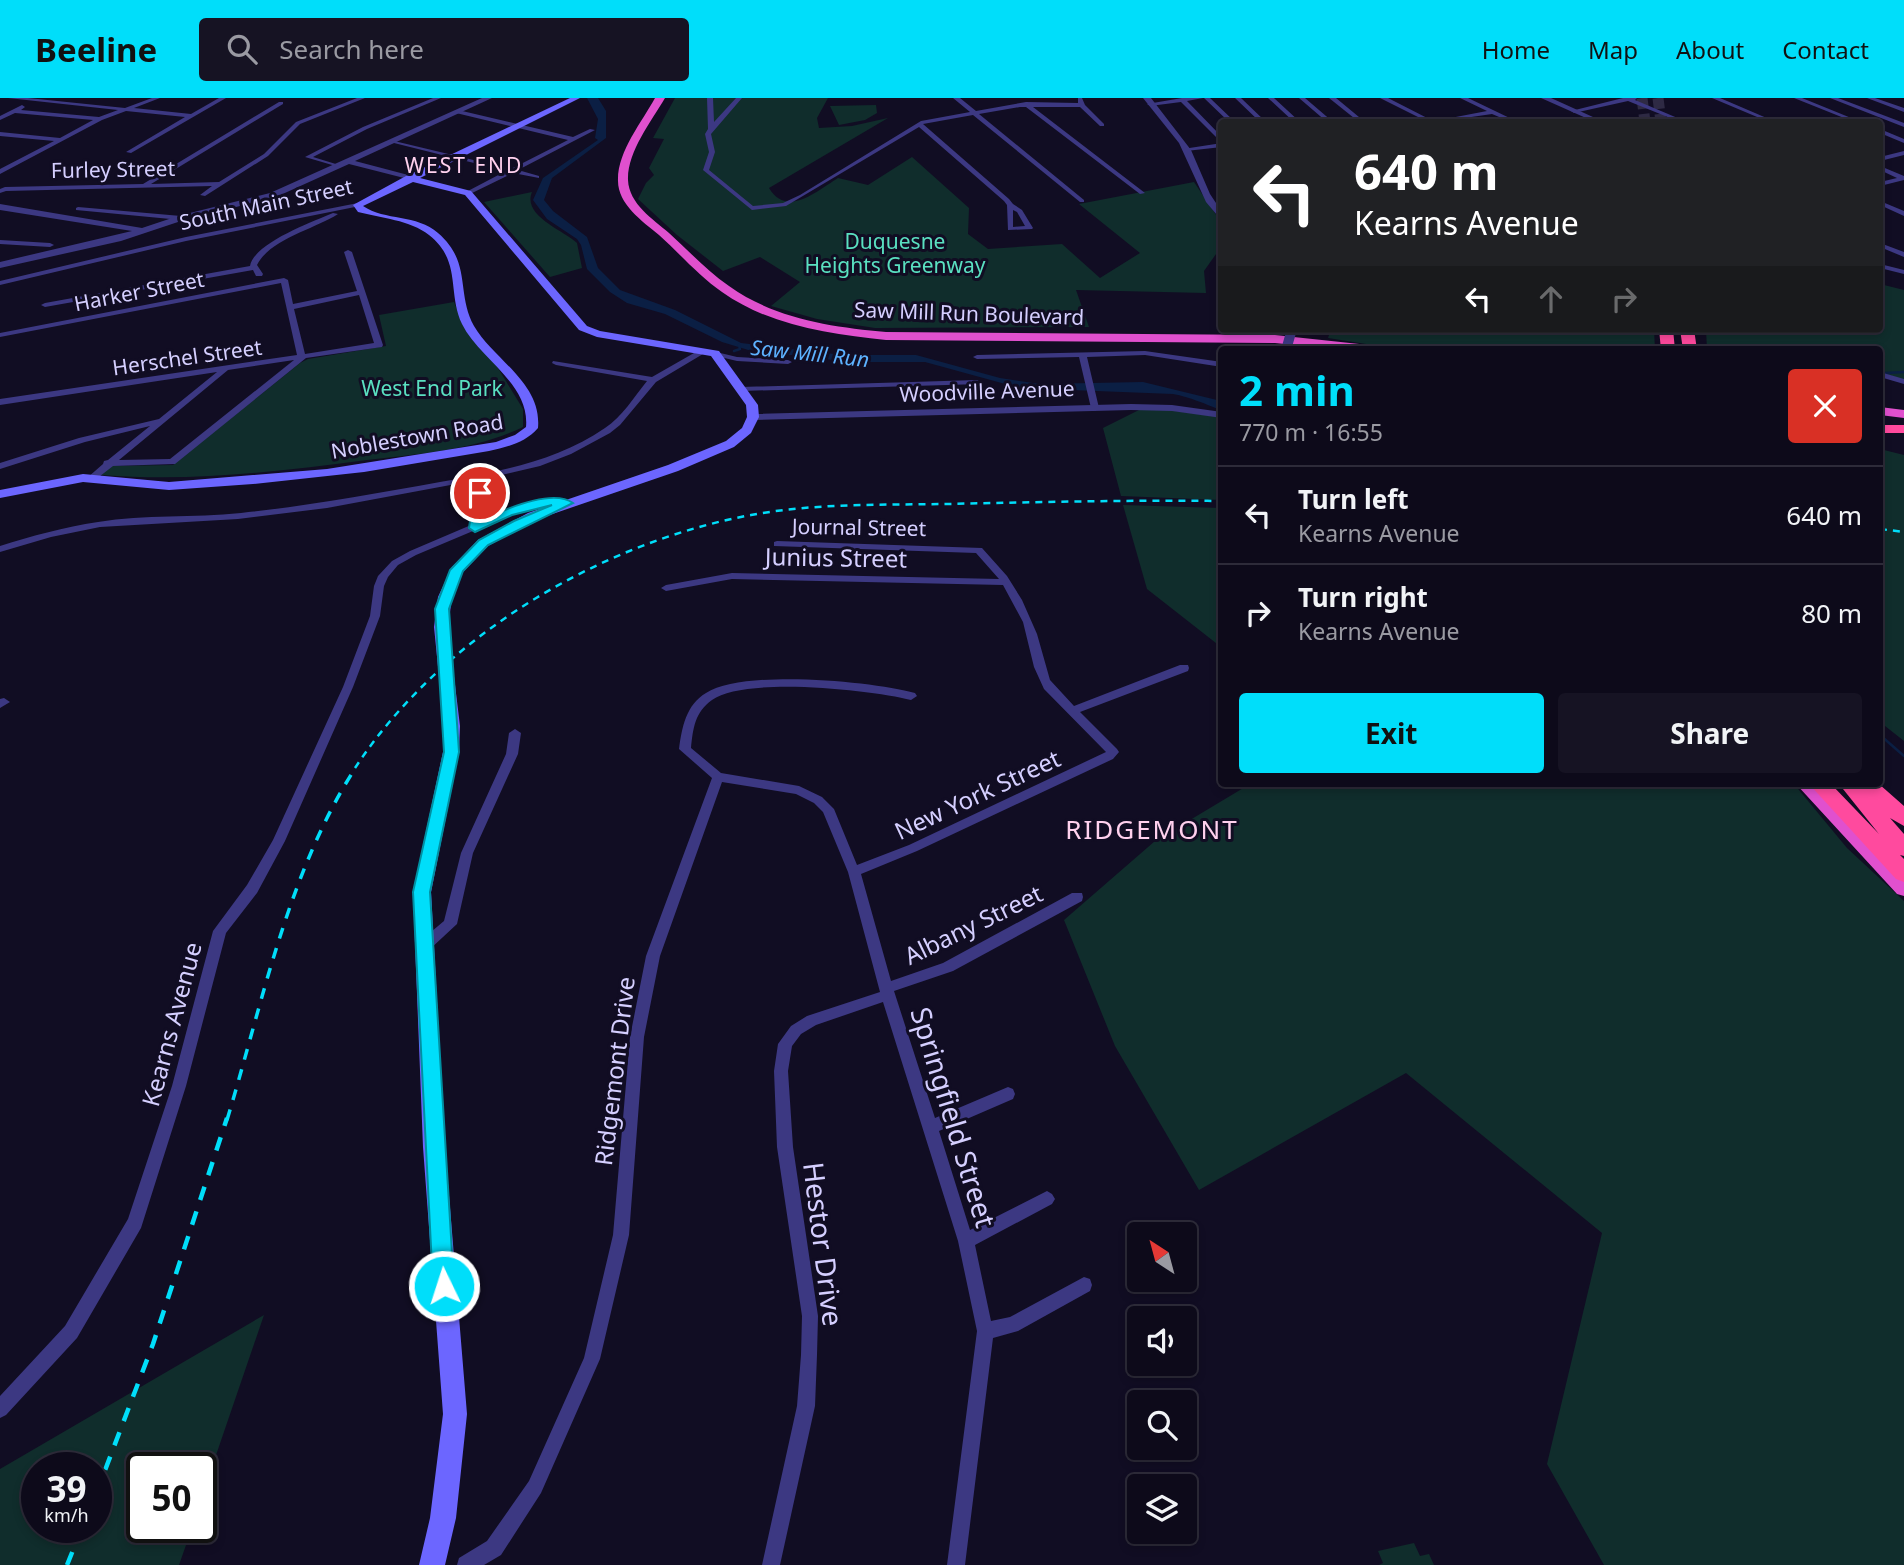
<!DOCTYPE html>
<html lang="en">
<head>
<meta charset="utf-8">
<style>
  :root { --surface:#0d0a1a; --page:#161323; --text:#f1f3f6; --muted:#9a9aa2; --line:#2d2b39; --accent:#00defa }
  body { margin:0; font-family:"Noto Sans",sans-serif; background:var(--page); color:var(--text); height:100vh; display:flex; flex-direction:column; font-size:26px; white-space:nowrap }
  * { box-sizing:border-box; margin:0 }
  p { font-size:23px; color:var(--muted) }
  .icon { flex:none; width:38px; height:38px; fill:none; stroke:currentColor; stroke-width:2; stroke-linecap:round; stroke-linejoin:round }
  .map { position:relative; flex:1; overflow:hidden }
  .sheet { position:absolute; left:1218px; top:248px; width:665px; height:441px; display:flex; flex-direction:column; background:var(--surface); border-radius:7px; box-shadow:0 4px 10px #0003,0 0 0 2px var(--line) }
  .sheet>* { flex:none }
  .hud { position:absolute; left:1218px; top:21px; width:665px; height:214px; border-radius:7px; box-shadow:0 4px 10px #0003,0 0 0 2px var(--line); background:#202124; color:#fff; overflow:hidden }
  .needle { width:46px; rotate:324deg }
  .buttons { position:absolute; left:1127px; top:1124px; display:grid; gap:14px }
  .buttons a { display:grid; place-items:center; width:70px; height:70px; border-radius:7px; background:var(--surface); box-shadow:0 4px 10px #0003,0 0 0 2px var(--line); font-size:35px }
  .speed { position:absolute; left:21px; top:1354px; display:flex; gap:14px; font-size:35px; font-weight:700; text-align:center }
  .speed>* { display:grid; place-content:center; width:91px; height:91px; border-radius:50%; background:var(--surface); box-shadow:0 4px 10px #0003,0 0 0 2px var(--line); line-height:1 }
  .speed small { font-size:18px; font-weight:400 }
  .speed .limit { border:4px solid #111; border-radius:10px; background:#fff; color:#111 }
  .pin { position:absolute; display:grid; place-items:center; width:60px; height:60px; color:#fff; margin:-30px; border:4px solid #fff; border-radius:50%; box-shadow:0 2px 7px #0007 }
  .me { position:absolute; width:77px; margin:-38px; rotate:356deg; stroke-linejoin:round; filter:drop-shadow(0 0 5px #0008) }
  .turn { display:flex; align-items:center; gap:24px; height:147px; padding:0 21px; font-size:32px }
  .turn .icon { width:91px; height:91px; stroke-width:2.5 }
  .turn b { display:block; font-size:49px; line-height:60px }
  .lanes { display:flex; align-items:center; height:66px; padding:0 21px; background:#0003; justify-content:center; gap:35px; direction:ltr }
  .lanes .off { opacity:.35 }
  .round { display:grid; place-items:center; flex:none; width:74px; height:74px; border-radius:7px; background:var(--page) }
  .head { display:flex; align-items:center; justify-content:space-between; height:119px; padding:0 21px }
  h1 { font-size:42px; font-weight:700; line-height:52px; color:var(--accent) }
  .button { display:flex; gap:14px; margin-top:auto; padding:14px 21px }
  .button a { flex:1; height:80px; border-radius:7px; background:var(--accent); color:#111; font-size:28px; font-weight:700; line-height:80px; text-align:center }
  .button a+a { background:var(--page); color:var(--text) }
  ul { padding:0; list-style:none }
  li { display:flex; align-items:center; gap:21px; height:98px; padding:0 21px; border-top:2px solid var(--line) }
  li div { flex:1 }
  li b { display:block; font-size:26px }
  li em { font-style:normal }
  header { display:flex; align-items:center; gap:42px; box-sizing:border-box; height:98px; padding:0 35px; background:var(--accent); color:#111 }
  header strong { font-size:33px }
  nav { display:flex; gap:38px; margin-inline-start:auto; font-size:24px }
  .search { width:490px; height:63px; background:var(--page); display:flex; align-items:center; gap:18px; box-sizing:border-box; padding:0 24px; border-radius:7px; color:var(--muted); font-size:26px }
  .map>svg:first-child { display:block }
</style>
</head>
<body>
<header>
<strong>Beeline</strong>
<div class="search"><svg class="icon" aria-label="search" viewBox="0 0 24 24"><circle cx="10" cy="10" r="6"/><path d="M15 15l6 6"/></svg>Search here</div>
<nav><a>Home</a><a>Map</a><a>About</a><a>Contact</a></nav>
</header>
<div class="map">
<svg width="1904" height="1467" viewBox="0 0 1904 1467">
  <rect width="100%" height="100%" fill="#110d23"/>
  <path fill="#102d2c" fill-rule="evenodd" d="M675,0h153l-11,20 2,10 33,-2 36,-8 -119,70c18,30 48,3 69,-10l30,7 44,-28 57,51 -1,26 20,15 74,-5 38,34 40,-25 -61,-49 115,-22 27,40v25l-17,24 2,22 -130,-3 13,37 -214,1 -58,-9 -46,-13 29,-24 -40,-25 -37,14 -46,-36 -39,-36 8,-16 8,-8 -5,-7 15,-29 -11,-1z
    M876,7l1,8 -12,7 -26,5 -9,-19z
    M532,94c-10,24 31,38 45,51l5,25 -32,9 -66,-75z
    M1880,186l24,6v90l-24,-8v-22h-173l-1,-21h174z
    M454,204l10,24 34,42 25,41v18c-47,23 -104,27 -156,33 -92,12 -174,22 -266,15l10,-9 62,-1 127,-102 8,-4 78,-13 -7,-31z
    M1331,231h323l1,21h-251l-76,-12z
    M1139,312h29l53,7v83l-100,-4 -18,-68z
    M1880,351l24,6v286l-24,-19z
    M1123,407l98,3v139l-74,-58z
    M1250,686h544l53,64 57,53v664h-300l-57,-101 55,-231 -196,-160 -207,117 -84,-144 -51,-126 91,-79z
    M264,1217l-63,184v-31h-59v60h50l-13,37h-179v-96zM37,1370h59v60h-59z
    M1414,1445l6,13 9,-2 5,11h-55l4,-2 -5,-12z"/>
  <path fill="#0b1f44" d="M587,0h11l8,13v27l-54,40 -8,22 9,11 34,26 11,31 22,22 55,20 66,33 102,12h73l84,23 40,6 103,-2 78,19v9c-16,-6 -31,-13 -48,-16l-153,-6 -95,-26h-78l-52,-7h-30l-43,-13 -57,-28 -38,-11 -17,-11 -23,-23 -6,-24 -4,-6 -30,-20 -14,-19 10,-22 55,-38 -3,-2 3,-19z"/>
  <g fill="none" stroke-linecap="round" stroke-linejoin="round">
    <path stroke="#0b1f44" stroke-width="2.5" d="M734,253l6,-2 -1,-4
      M1886,275l18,-1
      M1880,292l2,4
      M1880,637l24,21"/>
    <path stroke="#2e2a44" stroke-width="11" stroke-dasharray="11 5" stroke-linecap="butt" d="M1642,0l3,24
      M1658,0l3,24"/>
    <path fill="#3c3882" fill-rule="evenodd" d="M8,0h20l97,10 27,-10h8l-26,10 57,6 28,-16h7l-95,55 -5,-1 59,-35 -59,-6 -24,9 -102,54v-5l54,-28 -54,-5v-4l60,6 33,-18 -78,-7 -15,7v-4l22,-11 3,2 -4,3 78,7 19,-7z
      M357,0h8l-65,26 -32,32 -63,40 -5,-1 12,-9 -206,5 -6,2v-4l5,-2 138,-3 136,-82h4v2l-132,80 68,-2 45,-28 32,-32z
      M433,0h8l-74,31 -54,28 26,8v2l-34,-10 58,-30z
      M707,0h6l1,24 22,-24h6l-31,36 4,18 -6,18 44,36 30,-3 17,-8 121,-74 49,-9 -17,-14h7l16,13 50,-9 52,1v-5h4l3,7 19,19v2h-4l-20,-19h-47l112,86 -5,1 -114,-87h-6l-41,7 105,86v2h-4l-107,-87 -50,9 86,75 4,5 9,6 11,18 -1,1 -24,1 -1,-25 -3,-4 -85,-74 -133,79 -34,4 -49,-40 6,-18 -4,-18 3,-5zM1013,112l4,2 8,14 -12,1z
      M1182,0h21l-16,3 35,36v6l-41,-41 -31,4 -3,-2z
      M1204,0h6l25,24h-6z
      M1235,0h6l25,24h-6z
      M1268,0h6l26,24h-6z
      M1299,0h6l28,24h-6z
      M1329,0h7l29,24h-6z
      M1380,0h8l47,24h-7z
      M1460,0h8l50,24h-7l-19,-8 -55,8 3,-2 47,-9z
      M1623,0h14l-2,2 52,22h-7l-52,-21 -54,12 -3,-2z
      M1712,0h8l56,24h-7z
      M1794,0h8l59,24h-7z
      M1830,0h8l66,25v4z
      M1867,0h8l29,10v4z
      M458,12l115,27 17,-8 5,1 -77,40 21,6v2l-26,-5 -45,22 -2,-1v-2l40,-21 -116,-29v-2l121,29 57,-29 -112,-27z
      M1880,31l24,10v4l-24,-10z
      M1222,45v4l-36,4 -3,-2z
      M1880,68l24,10v4l-24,6v-4l17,-4 -17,-8z
      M1880,103l24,10v5l-24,-11z
      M358,105l2,1v2l-174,35 -186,44v-4l186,-44z
      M78,109l103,9 3,2 -3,2 -105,-10v-2z
      M333,115l5,1c-23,15 -68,25 -81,51l6,9 -1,2h-6l-3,-6 -208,37 -4,-2 4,-2 205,-37c4,-23 62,-44 83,-53z
      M0,142l50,3 4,2 -4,2 -50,-3z
      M1880,145l24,9v5l-24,-10z
      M348,152l4,2 31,93 -1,2 -76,11 -131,106 -62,2 -18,14h-6l-2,-2 16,-14 1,-3 4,-1 42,-34 -65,16 -85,27v-6l79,-25 80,-19 58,-47 -217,33v-6l297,-44 -16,-72 -281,54v-4l284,-55 4,2 5,24 64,-13 -13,-39zM359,197l15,48 -69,11 -11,-45zM294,262l-124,99 -51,1 109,-90z
      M1880,166l24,6v4l-24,-6z
      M701,251l7,2 -52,31 -36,43 -10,8 -39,21 -31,12 -59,14 4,23 -4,18c27,-11 60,-26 89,-20v4l-16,-1 -43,11 -31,13 -2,3h-5l-57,24 -18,10 -10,12 -4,9 -4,30 -27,71 -68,154 -28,52 -31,40 -40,153 -45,142 -64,110 -71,77 -6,3v-22l65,-70 63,-107 44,-133 41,-155 34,-46 26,-45 70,-153 27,-71 4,-30 4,-10 14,-15 18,-10 61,-26 4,-22 -3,-22 -145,27 -89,11 -138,8 -49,10 -51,15v-6c32,-10 64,-19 98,-24 47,-8 95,-4 143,-9 66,-7 132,-19 199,-31 56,-10 116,-20 165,-54 17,-11 29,-31 42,-47l-91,-16 -4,-2 1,-2 99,16z
      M712,253l25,6 51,3 4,2 -4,2 -51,-3 -25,-6z
      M1145,253l77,11v5l-77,-12 -58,2 12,51 -4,3 -4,-3 -12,-51 -102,2 -4,-2 4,-2z
      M1880,274l24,7v5l-24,-7z
      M977,282l4,2 -1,2 -239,7 -4,-2 4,-2z
      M777,443l205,7 25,28 15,24 15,34 13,46 24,26 106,-41h8l1,3 -1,3 -108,41 37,37 2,3 -6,7 -196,92 -56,23 30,107 52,-18 129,-70h10l1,4 -1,4 -129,70 -59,20 41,127 73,-31 5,2 2,5 -2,5 -74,32 31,99 77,-39 5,3 3,5 -3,5 -77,41 16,76 19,-4 74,-40 6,2 2,6 -2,6 -72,40 -25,7 -28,227h-18l30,-234 -19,-90 -75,-239 -67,23 -15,9 -9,12 -4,25 5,76 25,169 -1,39 -2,51 -35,159h-18l35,-159 4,-51 1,-39 -25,-169 -3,-76 4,-27 13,-18 16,-10 73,-24 -32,-120 -25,-60 -9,-9 -18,-9 -74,-12 -62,174 -16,81 -15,198 -29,124 -59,134 -40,62 -17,10h-27l2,-7 28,-17 42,-60 55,-123 29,-123 17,-198 16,-81 66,-178 -33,-29c3,-22 7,-44 27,-56 38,-24 166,-12 209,0l2,3 -6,4c-39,-10 -167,-24 -199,0 -17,12 -19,28 -21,48l30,25 78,13 23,11 12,12 23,56 52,-20 197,-93 -62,-63 -10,-22 -11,-45 -20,-37 -271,-6 -66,12 -5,-3 5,-3 66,-12 267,6 -23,-26 -202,-7v-4z
      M4,600l6,4 -10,6v-9z
      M515,631l6,4 -3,21 -45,99 -16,71 -28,26 -5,2 -5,-2 -2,-4 2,-4 25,-21 17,-68 45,-99 3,-21z"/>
    <path fill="#3c3882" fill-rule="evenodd" d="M482,0h10l-137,63 57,15v4l-63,-16 -73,33 -92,23 -63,21 -121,27v-6l132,-31 -132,-21v-6l142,24 36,-12 92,-23z
      M1143,0h8l40,52 19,44 12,18v9l-16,-19 -27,-59z
      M1541,0h10l53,24h-9z
      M1904,53v4l-24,6v-4z
      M1131,306l41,1 50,7v6l-50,-7 -41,-1 -378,10 -6,-3 6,-3z"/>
    <path fill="#6c66ff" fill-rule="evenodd" d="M570,0h10l-160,80 51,13 116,135 13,5 119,20 39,54 1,12 -8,16 -17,14 -56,24 -140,48 -50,27 -25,26 -11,25 -4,30 12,99 -1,26 -28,140 14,255 22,267 -11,104 -11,47h-26l11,-47 13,-104 -20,-267 -10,-255 30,-140 1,-26 -10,-99 4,-30 14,-30 26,-27 50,-27 140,-48 58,-24 16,-13 5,-11 -1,-12 -35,-49 -114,-19 -18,-7 -114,-135 -52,-13 -50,24c22,15 54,8 75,27 34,29 18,60 36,93 20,34 68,57 64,102 -13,15 -31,19 -49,23l-125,21 -111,12 -84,6 -86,-8 -83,16v-8l83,-16 86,8 158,-13 169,-27 19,-7 11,-8c4,-44 -47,-68 -64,-103 -15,-32 0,-63 -33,-89 -19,-15 -48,-17 -71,-23l-5,-7 53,-29z"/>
    <path fill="#e050ce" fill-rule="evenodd" d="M655,0h10c-14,24 -38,54 -37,82 1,24 25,39 41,53 20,18 38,38 60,53 46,33 103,41 157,46l389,3 103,11 6,4h-41l-68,-7 -389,-3c-56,-6 -116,-14 -164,-48 -23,-16 -42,-38 -63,-57 -17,-14 -41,-31 -41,-54 -1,-29 24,-59 37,-83z
      M1880,309l24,3v8l-24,-3z
      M1796,686h20l88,91v21l-7,-2z"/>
    <path fill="#ff4a9e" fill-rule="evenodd" d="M1659,231h14l2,21h-14z
      M1680,231h14l3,21h-14z
      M1880,327h24v8h-24z
      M1809,686h22l48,50 -40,-50h40l25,22v20l-14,-8 14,16v22l-4,-1 4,4v23l-8,-3z"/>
    <path stroke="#00defa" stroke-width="2.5" stroke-dasharray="7 6" stroke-linecap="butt" d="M1880,431l24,3
      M355,670c86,-131 244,-225 396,-253 65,-12 131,-10 196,-11 91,-2 183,-4 275,-3"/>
    <path stroke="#00defa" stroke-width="3.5" stroke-dasharray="11 10" stroke-linecap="butt" d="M227,1022c36,-119 61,-248 129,-353"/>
    <path stroke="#00defa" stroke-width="4.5" stroke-dasharray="14 12" stroke-linecap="butt" d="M96,1396l57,-150 74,-226
      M67,1467l15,-37"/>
    <path stroke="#3c3882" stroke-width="10" d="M1286,252l6,-21"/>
  </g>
  <path fill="#00defa" stroke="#0090a2" stroke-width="2" d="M480,391l6,4 -4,27c21,-10 70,-32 91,-17l-85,42 -25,26 -14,38 10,143 -29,140 24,394 -3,7 -7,3 -8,-3 -3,-7 -20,-394 31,-140 -9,-143 15,-39 29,-30 35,-19 38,-16 -40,10 -37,17 -6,-4 5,-35z"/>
  <g text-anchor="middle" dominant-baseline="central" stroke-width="6" stroke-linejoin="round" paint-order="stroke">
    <g font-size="21" letter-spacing="2" fill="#ffd1ee" stroke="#110d23">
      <text x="464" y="67">WEST END</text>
    </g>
    <g font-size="21" fill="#d5cfff" stroke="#110d23">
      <text transform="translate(113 71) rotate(-1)">Furley Street</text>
      <text transform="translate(266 106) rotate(-12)">South Main Street</text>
      <text transform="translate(139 193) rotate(-11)">Harker Street</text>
      <text transform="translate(969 215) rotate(2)">Saw Mill Run Boulevard</text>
      <text transform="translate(187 259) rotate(-8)">Herschel Street</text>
      <text transform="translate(987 293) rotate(-2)">Woodville Avenue</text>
      <text transform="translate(417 338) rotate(-10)">Noblestown Road</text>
      <text transform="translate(859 429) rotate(1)">Journal Street</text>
    </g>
    <g font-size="21" fill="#5ae0c1" stroke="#110d23">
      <text x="895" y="143">Duquesne<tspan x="895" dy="24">Heights Greenway</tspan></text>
      <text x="432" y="290">West End Park</text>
    </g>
    <g font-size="21" font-style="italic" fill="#5db2ff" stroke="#110d23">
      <text transform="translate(810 255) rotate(6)">Saw Mill Run</text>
    </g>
    <g font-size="24" fill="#d5cfff" stroke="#110d23">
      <text transform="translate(836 459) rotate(1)">Junius Street</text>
      <text transform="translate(977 696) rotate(-25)">New York Street</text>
      <text transform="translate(973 826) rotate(-26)">Albany Street</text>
      <text transform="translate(171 926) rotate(-75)">Kearns Avenue</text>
      <text transform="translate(614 973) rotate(-83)">Ridgemont Drive</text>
    </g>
    <g font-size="26" letter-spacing="2" fill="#ffd1ee" stroke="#110d23">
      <text x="1152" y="731">RIDGEMONT</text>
    </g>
    <g font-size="28" fill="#d5cfff" stroke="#110d23">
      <text transform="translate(954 1019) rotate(73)">Springfield Street</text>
      <text transform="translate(824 1146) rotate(83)">Hestor Drive</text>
    </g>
  </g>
</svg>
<div class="buttons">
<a><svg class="needle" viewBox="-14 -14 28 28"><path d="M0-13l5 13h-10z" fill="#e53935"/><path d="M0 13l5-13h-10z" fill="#9a9aa2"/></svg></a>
<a><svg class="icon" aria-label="sound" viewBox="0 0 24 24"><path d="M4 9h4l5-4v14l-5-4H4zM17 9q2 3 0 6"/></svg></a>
<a><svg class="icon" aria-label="search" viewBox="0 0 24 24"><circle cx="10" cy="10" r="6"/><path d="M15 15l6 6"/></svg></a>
<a><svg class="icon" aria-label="layers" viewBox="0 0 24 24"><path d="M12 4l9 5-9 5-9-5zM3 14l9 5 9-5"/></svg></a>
</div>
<div class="speed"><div>39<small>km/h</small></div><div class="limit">50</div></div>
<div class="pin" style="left:480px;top:395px;background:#d93025"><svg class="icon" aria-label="arrive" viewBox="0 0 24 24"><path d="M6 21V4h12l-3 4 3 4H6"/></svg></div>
<svg class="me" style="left:444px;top:1188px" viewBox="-20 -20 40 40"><circle r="17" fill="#00defa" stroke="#fff" stroke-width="3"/><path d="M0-11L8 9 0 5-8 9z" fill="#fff"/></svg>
<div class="hud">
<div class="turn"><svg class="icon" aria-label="left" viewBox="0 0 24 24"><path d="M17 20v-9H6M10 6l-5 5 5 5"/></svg><div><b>640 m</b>Kearns Avenue</div></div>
<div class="lanes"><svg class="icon" aria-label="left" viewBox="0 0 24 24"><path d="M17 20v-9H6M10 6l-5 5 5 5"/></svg><svg class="icon off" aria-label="ahead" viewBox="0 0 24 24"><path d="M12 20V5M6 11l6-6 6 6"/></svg><svg class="icon off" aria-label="right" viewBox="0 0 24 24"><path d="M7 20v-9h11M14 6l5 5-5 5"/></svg></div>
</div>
<section class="sheet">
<div class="head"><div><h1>2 min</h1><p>770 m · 16:55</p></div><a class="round" style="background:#d93025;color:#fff"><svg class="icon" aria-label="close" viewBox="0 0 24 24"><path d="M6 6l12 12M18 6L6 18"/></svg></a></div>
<ul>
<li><svg class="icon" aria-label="left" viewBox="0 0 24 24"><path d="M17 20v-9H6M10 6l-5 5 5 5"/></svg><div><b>Turn left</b><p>Kearns Avenue</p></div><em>640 m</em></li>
<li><svg class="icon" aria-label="right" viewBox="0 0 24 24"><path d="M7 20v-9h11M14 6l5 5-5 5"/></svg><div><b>Turn right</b><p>Kearns Avenue</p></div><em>80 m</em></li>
</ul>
<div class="button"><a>Exit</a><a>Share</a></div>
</section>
</div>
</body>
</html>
